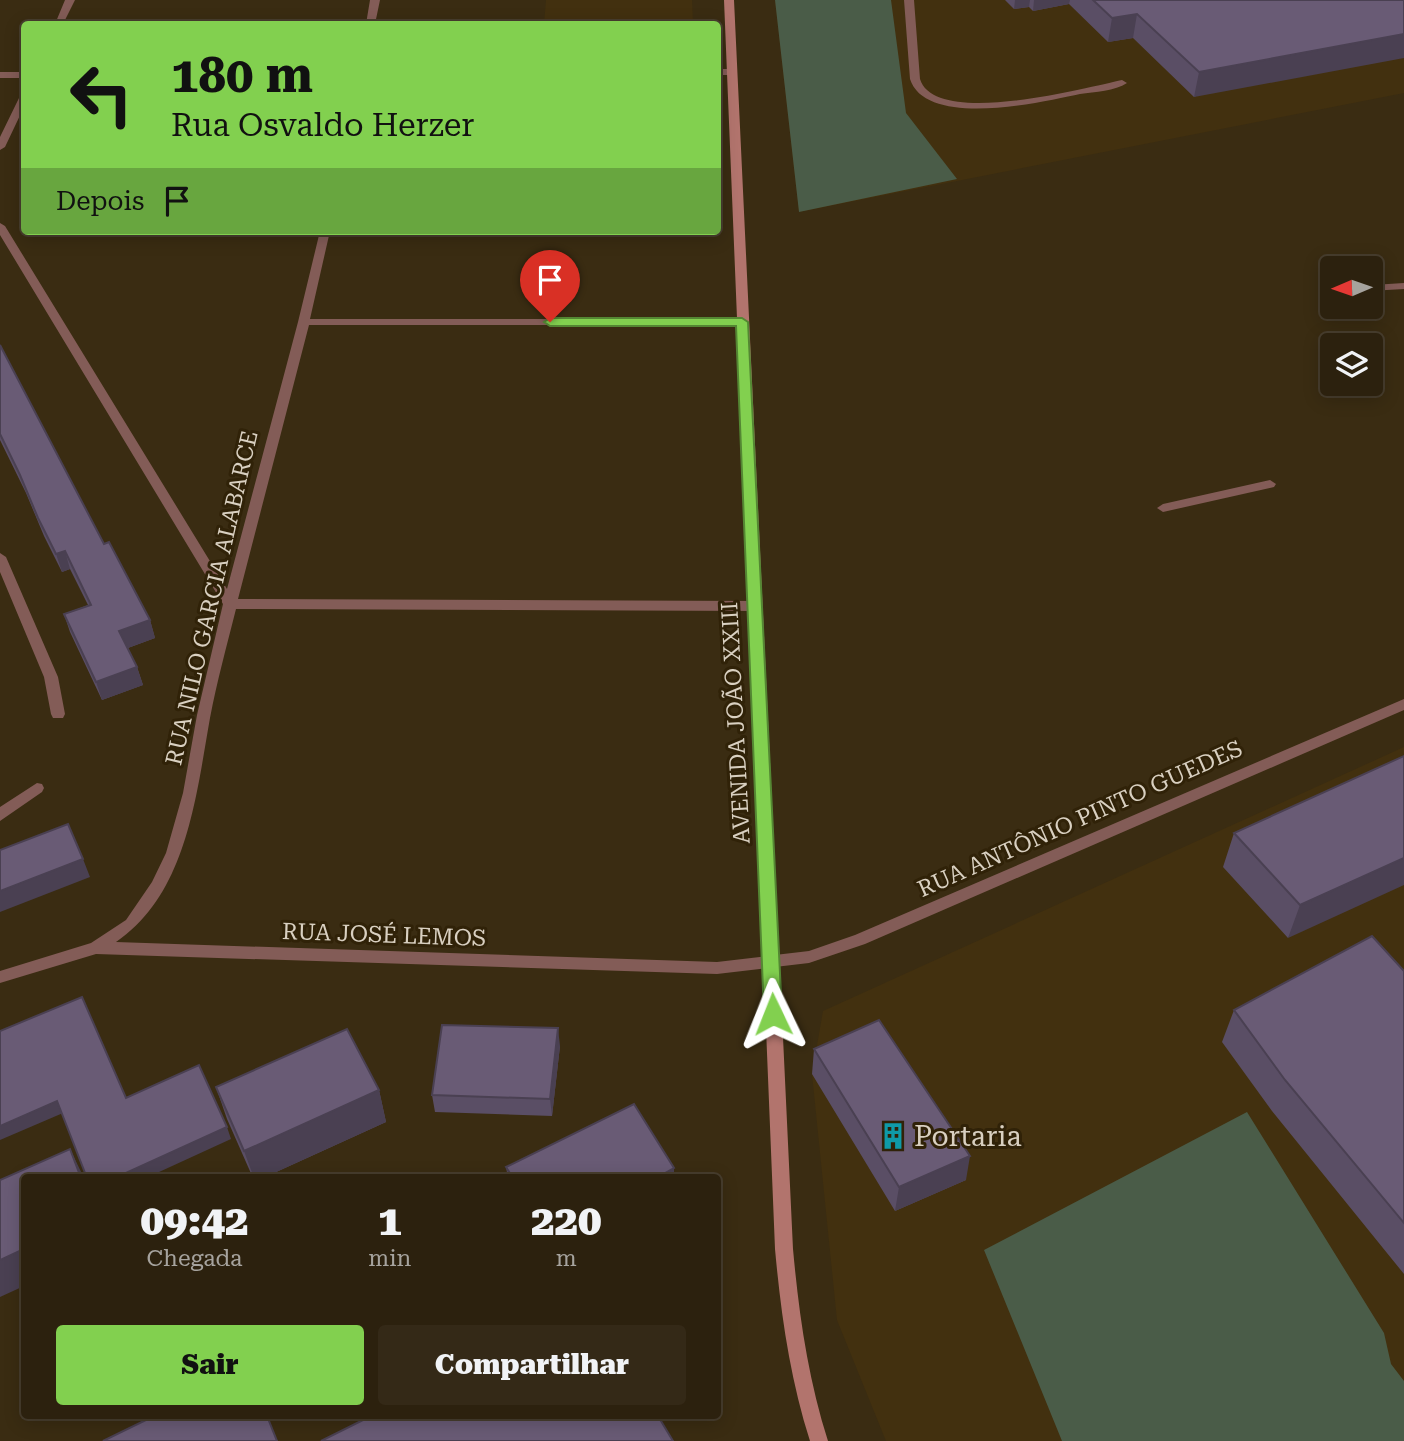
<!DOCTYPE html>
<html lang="pt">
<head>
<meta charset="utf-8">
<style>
  :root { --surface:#2c210e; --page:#342917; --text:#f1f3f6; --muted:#a6a39e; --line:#483e2e; --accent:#82d04f }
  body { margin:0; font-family:"Roboto Serif",serif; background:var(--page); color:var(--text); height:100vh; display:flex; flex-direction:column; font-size:26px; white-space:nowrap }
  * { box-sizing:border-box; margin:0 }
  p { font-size:23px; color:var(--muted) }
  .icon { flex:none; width:38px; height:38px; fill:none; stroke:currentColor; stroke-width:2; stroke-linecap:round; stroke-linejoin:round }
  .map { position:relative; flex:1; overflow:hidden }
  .sheet { position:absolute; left:21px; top:1174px; width:700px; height:245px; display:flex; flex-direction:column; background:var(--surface); border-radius:7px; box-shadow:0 4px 18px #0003,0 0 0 2px var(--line) }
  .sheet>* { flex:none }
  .guide { position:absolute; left:21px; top:21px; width:700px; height:214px; border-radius:7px; box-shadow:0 4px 18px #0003,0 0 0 2px var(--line); background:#82d04f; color:#111; overflow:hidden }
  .needle { width:46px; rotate:268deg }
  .controls { position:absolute; left:1320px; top:256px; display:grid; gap:14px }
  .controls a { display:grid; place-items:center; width:63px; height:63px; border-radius:7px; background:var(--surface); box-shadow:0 4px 18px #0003,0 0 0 2px var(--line); font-size:35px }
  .pin { position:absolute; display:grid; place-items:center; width:60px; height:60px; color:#fff; margin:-72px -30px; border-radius:50% 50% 50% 0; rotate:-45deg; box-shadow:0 0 7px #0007 }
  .pin .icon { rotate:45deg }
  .me { position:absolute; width:77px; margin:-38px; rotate:358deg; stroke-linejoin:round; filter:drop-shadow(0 0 5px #0008) }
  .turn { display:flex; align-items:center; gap:24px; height:147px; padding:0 35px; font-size:32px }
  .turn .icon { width:91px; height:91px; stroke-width:2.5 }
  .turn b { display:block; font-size:49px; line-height:60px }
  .then { display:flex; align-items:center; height:66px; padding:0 35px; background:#0003; gap:14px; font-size:26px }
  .eta { display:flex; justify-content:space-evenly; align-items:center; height:119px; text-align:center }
  .eta b { font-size:42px; font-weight:800; line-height:49px }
  .primary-button { display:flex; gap:14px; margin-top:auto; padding:14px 35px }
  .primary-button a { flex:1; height:80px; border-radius:7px; background:var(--accent); color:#111; font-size:28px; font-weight:800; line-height:80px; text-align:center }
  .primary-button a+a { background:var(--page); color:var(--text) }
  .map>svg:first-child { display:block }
</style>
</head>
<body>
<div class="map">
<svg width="1404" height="1441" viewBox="0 0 1404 1441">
  <rect width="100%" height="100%" fill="#3a2c12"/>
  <path fill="#42300f" d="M546,0h146l1,24h-149z
    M775,0h629v93l-605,119z
    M1404,747v694h-518l-49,-121 -25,-246 11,-63z"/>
  <path fill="#4a5c48" d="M775,0h116l15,113 51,66 -158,33z
    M1247,1112l137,221 7,31 13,17v60h-342l-78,-191z"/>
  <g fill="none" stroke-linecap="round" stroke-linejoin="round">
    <path fill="#835c57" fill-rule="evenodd" d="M904,0h10l6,79c15,49 165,9 202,1l5,3c-12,8 -32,9 -47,11 -37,8 -154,35 -170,-15z
      M1404,283v6l-34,2 2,-6z
      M1270,480l6,4 -2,3 -111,25 -6,-4 6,-4z
      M0,553l6,4 52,120 7,37 -2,4h-10l-2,-4 -7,-37 -44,-105z
      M37,783l5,1 2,4 -2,4 -42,29v-14z"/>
    <path fill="#835c57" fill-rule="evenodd" d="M65,0h10l-12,24h-8z
      M370,0h10l-5,24h-9z
      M718,69h13l5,3 -5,3h-13z
      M0,72h24v6h-24z
      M24,95v12l-19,40 -5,3v-13l19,-39z
      M0,223l5,3 222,363 71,-267 22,-91h10l-20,88h432l6,3 -6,3h-433l-71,274 517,2 7,5 -7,5 -519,-2c-9,36 -19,72 -26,109 -14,78 -23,176 -94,224l601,20 92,-11 46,-16 549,-236v11l-539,234 -56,19 -92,11 -621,-20 -96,29v-12l91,-28 35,-23 26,-38 14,-29 17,-60 14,-78 26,-111 -223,-369z"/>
    <path fill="#b2746d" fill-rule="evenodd" d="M724,0h10l59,1249c6,66 15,129 35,192h-18c-20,-63 -29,-126 -35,-192z"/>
  </g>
  <path fill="#5a4e65" d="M1005,0h399l-210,97 -61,-59 -25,4 -39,-38 -36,7 -4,-4 -15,2z
    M0,345l104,199 46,76 5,18 -27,10 9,19 6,18 -41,15 -32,-68 -6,-18 24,-9 -18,-36 -8,3 -18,-36 -18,-43 -26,-53z
    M1404,756l-116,182 -65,-71 11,-34z
    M1404,971v303l-132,-163 -50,-69 12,-32z
    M560,1046l-8,70 -117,-4 -3,-17z
    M814,1049l152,131 -71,31 -83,-137z
    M216,1087l163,3 7,32 -123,56h-10l-26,-59z
    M506,1167l168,11h-166z"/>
  <path fill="#4a4052" d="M1015,0h15l-1,7 -15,2z
    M1034,0h36l-1,4 -36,7z
    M1137,14l-4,24 -25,4 4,-24z
    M1404,34v24l-210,39 5,-25z
    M65,551l5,18 -8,3 -6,-18z
    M150,620l5,18 -30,11 -6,-18z
    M137,667l6,18 -41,15 -6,-18z
    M1404,858v27l-116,53 12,-33z
    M83,859l7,18 -90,35v-21z
    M558,1028l2,18 -8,70 -2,-17z
    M379,1090l7,32 -123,56h-9l-10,-27z
    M57,1101l6,12 -63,27v-14z
    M227,1127l4,12 -85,39h-31z
    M70,1149l14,29h-3z
    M970,1156l-4,24 -71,31 4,-24z
    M674,1168v10h-18z
    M24,1249v37l-24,11v-37z"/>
  <path fill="#695b75" stroke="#4a4052" stroke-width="2" d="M1093,0h311v34l-205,38 -62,-58 -25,4z
    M0,345l104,199 5,-2 41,78 -31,11 18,36 -41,15 -32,-68 27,-9 -26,-54 -9,3 -18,-36 -18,-43 -20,-41z
    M1404,756v102l-104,47 -66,-72z
    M68,824l15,35 -83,32v-41z
    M1372,936l32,35v252l-119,-143 -51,-70z
    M82,997l44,101 73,-33 28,62 -112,51h-28l-30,-77 -57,25v-95z
    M879,1020l91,136 -71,31 -85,-138z
    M442,1025l116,3 -8,71 -118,-4z
    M347,1029l32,61 -135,61 -28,-64z
    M634,1104l40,64 -18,10h-143l-7,-11z
    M70,1149l11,29h-57v71l-24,11v-80z
    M154,1416h113l10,25h-174z
    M371,1416h287l15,25h-352z"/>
  <path fill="#82d04f" stroke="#548733" stroke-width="2" d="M742,318l6,4 34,692 -9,8 -9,-8 -28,-688h-186l-6,-4 6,-4z"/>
  <defs>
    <symbol id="building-bare" viewBox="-9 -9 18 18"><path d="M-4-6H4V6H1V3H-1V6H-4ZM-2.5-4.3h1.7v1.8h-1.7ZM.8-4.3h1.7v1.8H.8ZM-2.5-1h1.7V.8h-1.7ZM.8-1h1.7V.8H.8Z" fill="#0f9aa8" stroke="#302208" stroke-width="2.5" paint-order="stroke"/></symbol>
  </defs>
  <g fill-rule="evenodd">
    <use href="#building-bare" x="874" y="1117" width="38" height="38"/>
  </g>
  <g text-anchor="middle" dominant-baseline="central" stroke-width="6" stroke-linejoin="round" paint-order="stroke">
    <g font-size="23" fill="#d9d0c1" stroke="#302208">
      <text transform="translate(212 598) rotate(-77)">RUA NILO GARCIA ALABARCE</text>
      <text transform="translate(736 723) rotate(-93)">AVENIDA JOÃO XXIII</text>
      <text transform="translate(1080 819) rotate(-24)">RUA ANTÔNIO PINTO GUEDES</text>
      <text transform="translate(384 935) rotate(2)">RUA JOSÉ LEMOS</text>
    </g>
    <g font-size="28" fill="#d9d0c1" stroke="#302208" text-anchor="start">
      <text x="914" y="1136">Portaria</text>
    </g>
  </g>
</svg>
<div class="controls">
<a><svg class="needle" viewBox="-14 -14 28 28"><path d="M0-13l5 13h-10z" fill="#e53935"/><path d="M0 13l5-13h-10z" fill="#a6a39e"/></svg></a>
<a><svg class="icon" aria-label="layers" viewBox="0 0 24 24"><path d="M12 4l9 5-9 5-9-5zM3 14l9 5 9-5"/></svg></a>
</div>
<div class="pin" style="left:550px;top:322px;background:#d93025"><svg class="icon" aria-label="arrive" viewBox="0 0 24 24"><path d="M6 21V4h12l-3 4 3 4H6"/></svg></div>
<svg class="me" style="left:773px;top:1014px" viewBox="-20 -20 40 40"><path d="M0-17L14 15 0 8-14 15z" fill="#82d04f" stroke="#fff" stroke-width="4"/></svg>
<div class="guide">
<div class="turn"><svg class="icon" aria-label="left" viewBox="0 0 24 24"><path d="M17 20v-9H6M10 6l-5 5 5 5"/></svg><div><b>180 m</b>Rua Osvaldo Herzer</div></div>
<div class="then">Depois<svg class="icon" aria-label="arrive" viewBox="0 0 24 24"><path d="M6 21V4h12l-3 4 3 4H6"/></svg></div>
</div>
<section class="sheet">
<div class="eta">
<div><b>09:42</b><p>Chegada</p></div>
<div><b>1</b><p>min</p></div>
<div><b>220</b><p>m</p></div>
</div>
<div class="primary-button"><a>Sair</a><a>Compartilhar</a></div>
</section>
</div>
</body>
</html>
